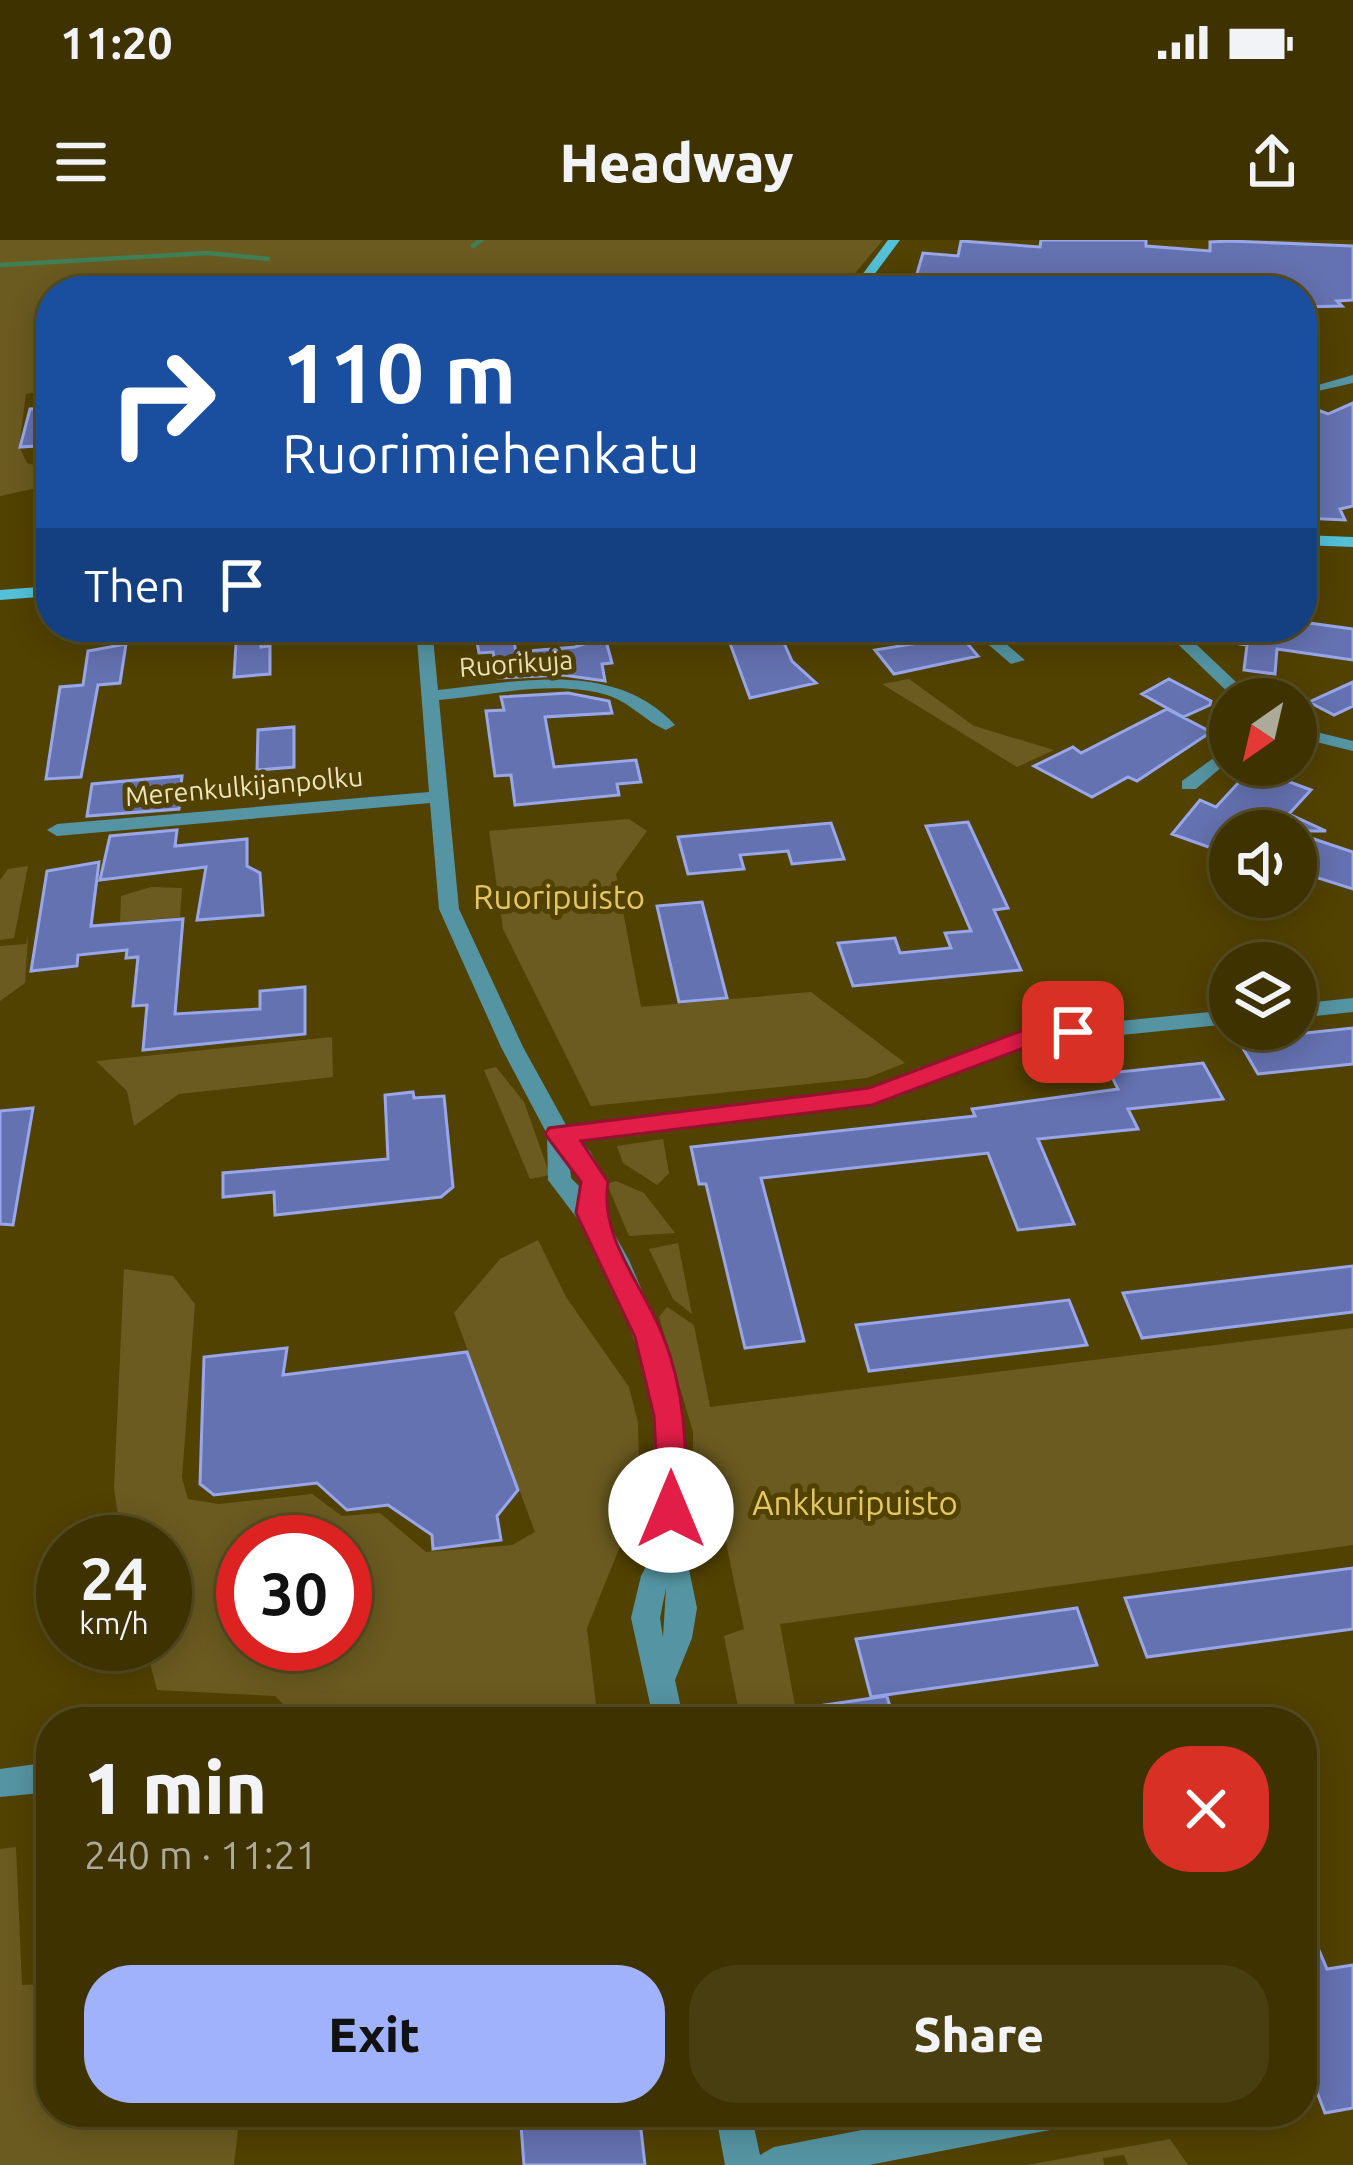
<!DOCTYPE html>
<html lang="en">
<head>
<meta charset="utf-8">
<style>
  :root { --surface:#3e3201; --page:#493e10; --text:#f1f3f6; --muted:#adaa99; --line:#574d23; --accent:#a1b2fd }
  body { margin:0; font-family:Ubuntu,sans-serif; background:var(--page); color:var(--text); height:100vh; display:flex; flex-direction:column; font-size:45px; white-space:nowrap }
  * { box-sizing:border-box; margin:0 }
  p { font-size:39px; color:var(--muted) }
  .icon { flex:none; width:66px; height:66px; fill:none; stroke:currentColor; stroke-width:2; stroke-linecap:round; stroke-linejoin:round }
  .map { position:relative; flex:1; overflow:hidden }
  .sheet { position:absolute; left:36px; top:1467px; width:1281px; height:420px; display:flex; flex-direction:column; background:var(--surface); border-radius:48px; box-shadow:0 6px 30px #0003,0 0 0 3px var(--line) }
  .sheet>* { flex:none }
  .hud { position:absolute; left:36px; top:36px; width:1281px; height:366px; border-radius:48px; box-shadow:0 6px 30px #0003,0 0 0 3px var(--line); background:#1a4fa0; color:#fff; overflow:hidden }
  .needle { width:78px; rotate:214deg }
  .buttons { position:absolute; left:1209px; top:438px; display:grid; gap:24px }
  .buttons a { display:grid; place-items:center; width:108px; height:108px; border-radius:50%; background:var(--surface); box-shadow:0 6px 30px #0003,0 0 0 3px var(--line); font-size:60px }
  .speed { position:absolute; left:36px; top:1275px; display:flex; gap:24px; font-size:60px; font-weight:700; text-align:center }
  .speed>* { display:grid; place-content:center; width:156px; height:156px; border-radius:50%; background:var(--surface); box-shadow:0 6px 30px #0003,0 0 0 3px var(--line); line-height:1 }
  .speed small { font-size:30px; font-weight:400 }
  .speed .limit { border:18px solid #d22; background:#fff; color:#111 }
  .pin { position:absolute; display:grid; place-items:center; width:102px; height:102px; color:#fff; margin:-51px; border-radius:24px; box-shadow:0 6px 18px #0006 }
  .me { position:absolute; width:132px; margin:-66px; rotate:0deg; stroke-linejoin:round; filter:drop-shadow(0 0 9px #0008) }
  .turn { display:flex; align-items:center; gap:42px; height:252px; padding:0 48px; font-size:54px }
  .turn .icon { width:156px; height:156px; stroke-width:2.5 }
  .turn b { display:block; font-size:84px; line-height:102px }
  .then { display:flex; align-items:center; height:114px; padding:0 48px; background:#0003; gap:24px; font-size:45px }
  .round { display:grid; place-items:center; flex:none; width:126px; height:126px; border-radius:48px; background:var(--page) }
  .head { display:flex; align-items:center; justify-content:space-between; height:204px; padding:0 48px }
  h1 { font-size:72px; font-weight:800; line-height:90px }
  .primary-button { display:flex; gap:24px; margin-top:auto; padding:24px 48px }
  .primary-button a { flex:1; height:138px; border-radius:48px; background:var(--accent); color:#111; font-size:48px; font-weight:800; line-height:138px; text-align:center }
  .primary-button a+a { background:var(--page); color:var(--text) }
  .status { display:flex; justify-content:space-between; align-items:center; height:84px; padding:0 60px; background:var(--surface); direction:ltr }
  .status svg { height:33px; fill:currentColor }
  header { display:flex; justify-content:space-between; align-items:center; height:156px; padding:0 48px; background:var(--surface); font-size:54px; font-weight:800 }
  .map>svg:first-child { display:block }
</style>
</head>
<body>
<div class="status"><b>11:20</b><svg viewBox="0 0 49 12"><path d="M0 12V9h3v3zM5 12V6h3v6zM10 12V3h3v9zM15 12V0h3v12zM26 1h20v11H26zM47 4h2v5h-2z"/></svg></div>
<header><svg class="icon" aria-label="menu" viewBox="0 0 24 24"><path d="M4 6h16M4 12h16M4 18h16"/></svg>Headway<svg class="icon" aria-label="share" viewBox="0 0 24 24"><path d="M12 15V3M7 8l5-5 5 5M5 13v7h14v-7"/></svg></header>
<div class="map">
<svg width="1353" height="1925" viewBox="0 0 1353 1925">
  <rect width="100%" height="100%" fill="#524201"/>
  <path fill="#6b5b20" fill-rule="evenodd" d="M0,0h883l-43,51h-789v99l-25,4 -7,52 8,17 24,7v15l-51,11z
    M909,439l65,47 80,24 -37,17 -135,-83z
    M629,579l18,12 -31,43 25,133 170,-15 94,71 -38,15 -276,28 -88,-177 -14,-98z
    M28,626l-14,72 -14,2v-60l8,-11z
    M151,647l31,1 -2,29 -60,5 1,-26z
    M28,696l-3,47 -25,18v-55l26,-2z
    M332,797l1,40 -154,17 -45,32 -7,-35 -31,-30z
    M496,827l28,35 26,73 -20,4 -46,-109z
    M663,899l6,34 -12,12 -34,-22 -6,-17z
    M616,941l28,12 31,40 -46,3 -22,-52z
    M538,1000l28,57 63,90 9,36 2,74 -53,131 11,94h-297l-26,-26 -118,-6 -12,-46h20v-102h-43l-8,-54 10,-219 49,7 22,28 -13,174 6,21 31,5 93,-10 30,22 38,-3 46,39 86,-7 23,-13 -81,-219 46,-54zM243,1302h102v102h-102z
    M678,1003l14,71 -19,-15 -24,-50z
    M667,1067l27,18 16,82 643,-79v217l-573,79 18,98h-57l-17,-86 20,-7 -35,-168 -4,38 -13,27 1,-94 -34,-115z
    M16,1607l6,138 29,-1v128h119l2,11 68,-11 -6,53h-234v-316z
    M1170,1899l18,26h-60l-4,-10 -21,3 1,7h-77z"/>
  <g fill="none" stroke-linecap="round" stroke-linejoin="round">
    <path stroke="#3f8056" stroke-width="4.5" d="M473,6l8,-6
      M0,25l208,-12 60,6"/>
  </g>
  <path fill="#6572b1" stroke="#98a7ea" stroke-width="3" d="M1041,0h105v6l64,5v-9l20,-1 123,5v54l-16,1 5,5 -40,1v-16l-16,-12 -23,-2 -54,12 -12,-5 -81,-1v8h-204l11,-38 35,3 3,-15 79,6z
    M1353,163v103l-13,3 5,11 -43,-2v-114l26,10z
    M51,168v37l-31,2 10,-38z
    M1302,382l51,7v31l-76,-11 -2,25 -31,-4 3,-25 -27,-4 1,-14h81z
    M237,387h24v20l9,-1v28l-36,3z
    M474,387h37l5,25 59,-5 9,-3 -1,-5 22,-2 7,26 -10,1 3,17 -42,-6 -65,3 -5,-26 -14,1z
    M724,387h53l15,34 24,22 -66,15z
    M961,396l17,20 -84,18 -19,-24z
    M126,404l-6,39 -22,2 -17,92 -35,2 14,-92 23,-2 5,-34z
    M1169,439l42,22 -1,4 -27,12 -41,-23z
    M1353,442v24l-19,9 -25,-13z
    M568,453l41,8 3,12 -67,4 9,50 82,-7 5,22 -24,2 2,11 -104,10 -4,-30 -16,1 -9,-65 18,-1 -3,-13z
    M1167,469l44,23 -74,49 -9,-4 -36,20 -58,-31 39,-19 8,6z
    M294,487v40l-37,3 1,-40z
    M1252,528l59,22 -22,24 37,17h-96l-2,23 -56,-20 28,-34 16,7z
    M182,536l-3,33 -92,7 5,-32z
    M968,582l40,86 -14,2 27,60 -168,16 -15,-43 57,-5 5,15 51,-5 -6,-15 26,-2 -45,-105z
    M831,583l13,36 -52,5 -4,-13 -48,4 4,14 -56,5 -10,-37z
    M177,590l-2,16 72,-7v27l13,7 3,42 -66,5 9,-53 -106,13 10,-44z
    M1296,593l57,19v37l-57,-18z
    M99,622l-8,64 92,-7 -8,95 85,-5v-18l45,-4v47l-162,16 4,-45 -14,1 5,-49 -12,1 1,-8 -49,5 -1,11 -46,5 16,-100z
    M702,662l25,96 -48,4 -22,-96z
    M1353,788v36l-95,10 -20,-34z
    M1203,823l20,36 -95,10 10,20 -100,10 36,85 -56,6 -30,-77 -227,25 43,163 -59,7 -39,-164h-7l-8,-37 284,-31 -3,-7 146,-20 -8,-16z
    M413,852l1,6 30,-2 9,91 -12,10 -166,18 -1,-23 -51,5v-24l165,-14 -3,-64z
    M33,868l-20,117 -13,-1v-113z
    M1353,1026v46l-211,26 -19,-45z
    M1069,1060l18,45 -218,26 -13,-46z
    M287,1108l-4,27 184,-23 51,138 -21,26 4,24 -68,9 -1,-14 -44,-30 -41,5 -30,-27 -103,12 -14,-11 4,-127z
    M1353,1328v61l-206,28 -22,-59z
    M1077,1368l20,57 -226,32 -15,-58z
    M887,1456l7,26h-89l-1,-14z
    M1302,1670l25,59 26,-4v143l-28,5 -23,-60z
    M520,1872h119l6,53h-121z"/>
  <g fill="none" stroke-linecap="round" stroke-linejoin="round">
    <path fill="#5595a3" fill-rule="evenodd" d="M1353,135v8l-35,8 -7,-4z
      M416,387h16l6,63c79,-8 176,-31 237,35l-9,5c-20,-8 -34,-26 -56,-34 -54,-17 -117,-1 -171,4l20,209 64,138 43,78 303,-36 161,-59 200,-20v14l-197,20 -161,60 -293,36 11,11 17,31 -5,30 27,48 34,80 14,57 8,153 12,58 -5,30 -17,42 9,42h-30l-23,-104 10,-42 15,-29 -2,-122 -9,-57 -47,-122 -50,-66 -1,-46 -46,-87 -62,-138 -9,-106 -373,33 -10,-6 10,-6 372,-32zM569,918l14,24 -1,7 -11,-11zM666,1348l-3,49 -3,-19z
      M968,387h18l39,33 -14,4z
      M1160,387h18l76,72h-19z
      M1296,487l57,14v10l-57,-14z
      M1230,506v14l-34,29h-14v-8z
      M1353,758v14l-57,6v-14z
      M51,1522v30l-51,5v-28z
      M722,1872h36l-4,15 6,28 14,-8 181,-35h113l-5,13 -13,5 -181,35h-144l-7,-38z"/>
    <path fill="#53c2d9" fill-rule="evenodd" d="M888,0h12l-38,51h-12z
      M1302,295l51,2v10l-51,-2z
      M51,346v10l-51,4v-10z"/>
  </g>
  <path fill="#e11d48" stroke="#92132f" stroke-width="3" d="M1073,784l9,3v11l-48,6 -162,61 -291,36 27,41c-9,56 35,103 55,154 23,56 23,114 24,174l-5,9h-22l-6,-103 -19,-79 -59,-124 5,-31 -36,-48 4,-6 320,-40 152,-57z"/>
  <g text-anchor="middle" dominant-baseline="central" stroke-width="10" stroke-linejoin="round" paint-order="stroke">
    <g font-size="27" fill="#efe4c0" stroke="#524201">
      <text transform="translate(516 423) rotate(-4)">Ruorikuja</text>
      <text transform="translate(244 546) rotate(-5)">Merenkulkijanpolku</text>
    </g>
    <g font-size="33" fill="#e4c763" stroke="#524201">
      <text x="559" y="656">Ruoripuisto</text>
      <text x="855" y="1262">Ankkuripuisto</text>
    </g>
  </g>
</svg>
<div class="buttons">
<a><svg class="needle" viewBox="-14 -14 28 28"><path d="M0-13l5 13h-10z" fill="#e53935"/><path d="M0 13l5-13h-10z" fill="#adaa99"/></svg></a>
<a><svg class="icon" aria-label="sound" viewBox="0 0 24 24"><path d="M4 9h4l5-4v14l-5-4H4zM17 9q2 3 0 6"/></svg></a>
<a><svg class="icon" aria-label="layers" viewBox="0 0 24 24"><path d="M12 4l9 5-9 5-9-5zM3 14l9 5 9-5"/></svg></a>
</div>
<div class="speed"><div>24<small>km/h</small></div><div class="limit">30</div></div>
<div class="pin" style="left:1073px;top:792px;background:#d93025"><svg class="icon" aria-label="arrive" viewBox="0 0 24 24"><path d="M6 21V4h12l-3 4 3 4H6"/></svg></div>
<svg class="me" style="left:671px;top:1270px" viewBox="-20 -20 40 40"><circle r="19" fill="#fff"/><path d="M0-13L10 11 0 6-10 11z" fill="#e11d48"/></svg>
<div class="hud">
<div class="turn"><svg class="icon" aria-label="right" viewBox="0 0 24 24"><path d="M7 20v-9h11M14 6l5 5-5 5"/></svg><div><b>110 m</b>Ruorimiehenkatu</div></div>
<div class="then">Then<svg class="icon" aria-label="arrive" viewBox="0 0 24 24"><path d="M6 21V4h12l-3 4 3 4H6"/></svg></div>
</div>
<section class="sheet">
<div class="head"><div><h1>1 min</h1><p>240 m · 11:21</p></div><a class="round" style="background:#d93025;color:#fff"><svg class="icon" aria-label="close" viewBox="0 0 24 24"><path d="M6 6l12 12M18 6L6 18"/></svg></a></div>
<div class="primary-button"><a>Exit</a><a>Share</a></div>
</section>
</div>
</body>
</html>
